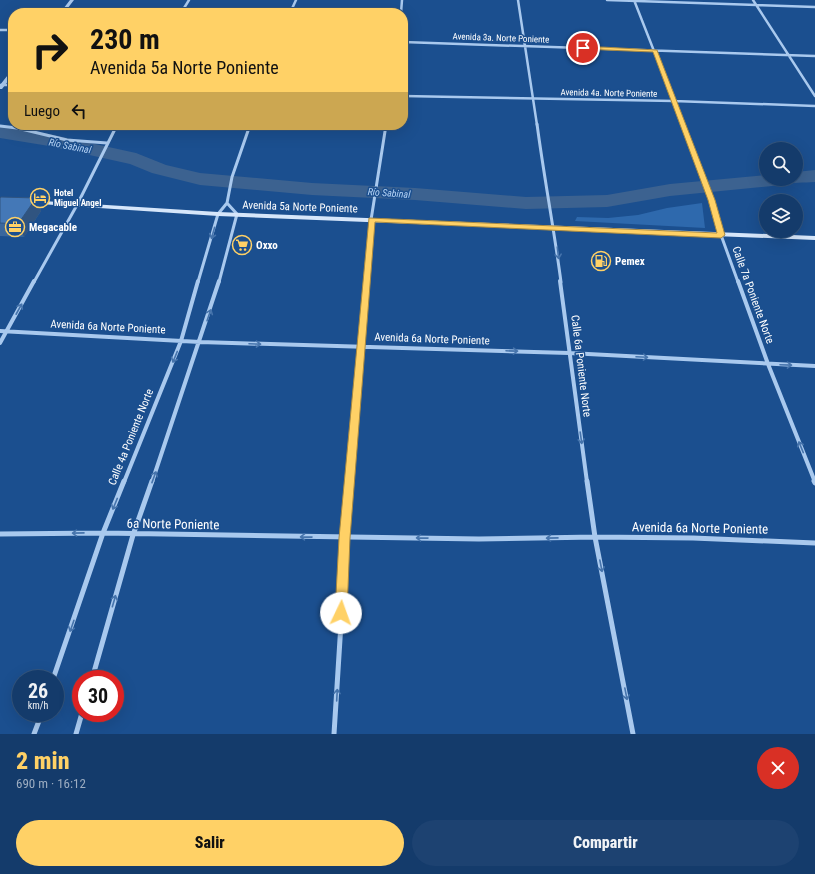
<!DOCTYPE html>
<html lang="es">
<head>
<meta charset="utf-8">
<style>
  :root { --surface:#143b6b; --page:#1d4271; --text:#f1f3f6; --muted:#9dadc1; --line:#33557e; --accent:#ffd166 }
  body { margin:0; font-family:"Roboto Condensed",sans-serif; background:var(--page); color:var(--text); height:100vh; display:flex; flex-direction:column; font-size:15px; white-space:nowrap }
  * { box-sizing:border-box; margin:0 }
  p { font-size:13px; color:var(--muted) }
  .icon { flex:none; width:22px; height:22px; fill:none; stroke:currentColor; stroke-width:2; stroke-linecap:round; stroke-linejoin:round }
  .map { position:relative; height:734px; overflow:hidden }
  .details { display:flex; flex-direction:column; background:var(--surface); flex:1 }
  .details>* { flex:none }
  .guide { position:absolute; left:8px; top:8px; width:400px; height:122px; border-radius:16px; box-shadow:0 4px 16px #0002,0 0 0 1px var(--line); background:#ffd166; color:#111; overflow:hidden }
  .tools { position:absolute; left:759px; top:142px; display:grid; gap:8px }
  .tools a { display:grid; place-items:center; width:44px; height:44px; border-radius:50%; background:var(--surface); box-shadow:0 4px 16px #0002,0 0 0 1px var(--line); font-size:20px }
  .speed { position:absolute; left:12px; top:670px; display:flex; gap:8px; font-size:20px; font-weight:700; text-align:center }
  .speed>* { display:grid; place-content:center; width:52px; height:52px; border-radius:50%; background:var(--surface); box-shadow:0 4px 16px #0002,0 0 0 1px var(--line); line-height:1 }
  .speed small { font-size:10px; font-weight:400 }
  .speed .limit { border:6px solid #d22; background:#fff; color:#111 }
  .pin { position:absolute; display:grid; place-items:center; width:34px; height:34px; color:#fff; margin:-17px; border:2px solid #fff; border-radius:50%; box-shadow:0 1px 4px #0007 }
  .me { position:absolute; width:44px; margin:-22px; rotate:3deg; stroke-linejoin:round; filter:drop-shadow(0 0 3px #0008) }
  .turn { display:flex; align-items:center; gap:14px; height:84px; padding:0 16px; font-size:18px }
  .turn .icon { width:52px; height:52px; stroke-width:2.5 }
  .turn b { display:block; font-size:28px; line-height:34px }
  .then { display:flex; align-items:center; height:38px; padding:0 16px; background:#0003; gap:8px; font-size:15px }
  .round { display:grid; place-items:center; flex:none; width:42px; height:42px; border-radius:21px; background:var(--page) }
  .head { display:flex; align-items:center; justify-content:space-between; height:68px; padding:0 16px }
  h1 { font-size:24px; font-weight:800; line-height:30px; color:var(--accent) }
  .cta { display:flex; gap:8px; margin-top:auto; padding:8px 16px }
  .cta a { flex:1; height:46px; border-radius:24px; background:var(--accent); color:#111; font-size:16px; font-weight:800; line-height:46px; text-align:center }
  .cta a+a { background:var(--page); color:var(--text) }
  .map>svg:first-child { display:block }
</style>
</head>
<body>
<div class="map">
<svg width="815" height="734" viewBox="0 0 815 734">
  <rect width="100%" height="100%" fill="#1b4f8f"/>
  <path fill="#2e69ad" d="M702,203l3,25 -130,-7 2,-4 31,1 30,-3 29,-7z"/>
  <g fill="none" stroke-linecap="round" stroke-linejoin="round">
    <path fill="#3c6290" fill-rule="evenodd" d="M0,126l49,8 87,19 30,12 34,8 112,10 103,5 111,9 81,-2 63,-11 96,-9v4h30v-7l19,-2v12c-11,1 -23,0 -33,3l-112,11 -63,11 -81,2 -111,-9 -103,-5 -112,-10 -48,-12 -22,-9 -81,-18 -49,-8z"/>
    <path stroke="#a9c9ee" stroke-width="3" d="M0,126l17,2 50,12 40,3"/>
    <path stroke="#a9c9ee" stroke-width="2.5" d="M518,0l19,125
      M607,0l208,7
      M634,0l49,125
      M753,0l62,96
      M181,13l8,-13
      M290,13l6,-13
      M401,13l1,-13
      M0,30h13
      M403,42l412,14
      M0,85h13
      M403,96l271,5 141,5"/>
    <path stroke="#a9c9ee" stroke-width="3" d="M537,124c7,53 17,105 24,158
      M683,124l29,76 9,35 17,47
      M34,282l43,-77 40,-80
      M198,282l20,-68 9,-11 5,-26 18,-52
      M219,282l18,-68 -10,-11
      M366,282l5,-62 15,-95"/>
    <path stroke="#a9c9ee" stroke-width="4" d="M560,281l27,201
      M738,281l30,83 47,118
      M0,331l200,11 369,11 246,13
      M0,343l34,-62
      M124,482l57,-141 17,-60
      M152,482l67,-201
      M350,482l16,-201"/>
    <path stroke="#a9c9ee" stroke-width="5" d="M587,481l8,56 38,197
      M814,481l1,2
      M0,534l103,-1 376,6 116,-2 98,1 122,5
      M53,679l50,-146 21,-52
      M92,679l41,-144 19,-54
      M34,734l8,-21
      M76,734l6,-21
      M334,734l16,-253"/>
    <path fill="#a9c9ee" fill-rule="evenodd" d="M70,0h4l-10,13h-4z
      M11,71h2v4l-11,14h-2v-4z"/>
    <path fill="#d6e6fa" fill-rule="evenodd" d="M27,200l191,12 597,24v4l-597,-24 -193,-13 -1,-1z"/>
  </g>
  <path fill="#3a679d" d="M0,198h36l5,13 -17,26 -24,-1z"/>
  <path fill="#305480" d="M36,198l5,13 -17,26 -6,-13z"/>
  <path fill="#4478b7" stroke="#305480" d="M1,197l35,1 -18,26 -18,-1v-25z"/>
  <defs><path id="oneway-shaft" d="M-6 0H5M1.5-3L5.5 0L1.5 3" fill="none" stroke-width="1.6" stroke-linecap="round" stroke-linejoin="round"/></defs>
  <g stroke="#4674ac">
    <use href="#oneway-shaft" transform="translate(213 233) rotate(106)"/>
    <use href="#oneway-shaft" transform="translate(558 253) rotate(83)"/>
    <use href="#oneway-shaft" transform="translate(19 309) rotate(-61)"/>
    <use href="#oneway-shaft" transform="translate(209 315) rotate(-71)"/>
    <use href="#oneway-shaft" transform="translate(255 344) rotate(2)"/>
    <use href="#oneway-shaft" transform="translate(512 351) rotate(2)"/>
    <use href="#oneway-shaft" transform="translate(175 357) rotate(112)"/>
    <use href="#oneway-shaft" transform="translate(642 357) rotate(3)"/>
    <use href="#oneway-shaft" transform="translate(786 365) rotate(2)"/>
    <use href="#oneway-shaft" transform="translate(581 438) rotate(82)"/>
    <use href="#oneway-shaft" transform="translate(801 447) rotate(-112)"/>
    <use href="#oneway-shaft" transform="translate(154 477) rotate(-70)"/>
    <use href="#oneway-shaft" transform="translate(115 504) rotate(112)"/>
    <use href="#oneway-shaft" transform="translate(78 533) rotate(179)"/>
    <use href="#oneway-shaft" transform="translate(306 537) rotate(-179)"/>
    <use href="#oneway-shaft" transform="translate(422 538) rotate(-179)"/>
    <use href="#oneway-shaft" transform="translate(552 538) rotate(179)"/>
    <use href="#oneway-shaft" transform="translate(601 566) rotate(79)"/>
    <use href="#oneway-shaft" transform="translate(114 601) rotate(-74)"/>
    <use href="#oneway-shaft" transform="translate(72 626) rotate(109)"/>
    <use href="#oneway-shaft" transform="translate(626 694) rotate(79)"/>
    <use href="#oneway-shaft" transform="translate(337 695) rotate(-87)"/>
  </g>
  <path fill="#ffd166" stroke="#a68842" d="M583,46l74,4 58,150 10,35 -4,3 -346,-16 -25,316 -3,75 -2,4 -4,2 -4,-2 -2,-4 4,-75 30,-320 348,15 -9,-33 -55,-148 -72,-3 -1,-1z"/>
  <defs>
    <symbol id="hotel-ring" viewBox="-11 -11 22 22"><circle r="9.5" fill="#1b4f8f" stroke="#ffd166" stroke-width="1.5"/><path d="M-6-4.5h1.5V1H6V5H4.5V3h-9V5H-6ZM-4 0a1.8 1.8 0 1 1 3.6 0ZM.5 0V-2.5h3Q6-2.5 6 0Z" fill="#ffd166"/></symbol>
    <symbol id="office-ring" viewBox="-11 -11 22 22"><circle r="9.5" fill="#1b4f8f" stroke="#ffd166" stroke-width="1.5"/><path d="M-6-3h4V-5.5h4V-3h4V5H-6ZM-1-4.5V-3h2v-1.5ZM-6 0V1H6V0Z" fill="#ffd166"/></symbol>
    <symbol id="supermarket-ring" viewBox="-11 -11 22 22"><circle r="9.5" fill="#1b4f8f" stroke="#ffd166" stroke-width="1.5"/><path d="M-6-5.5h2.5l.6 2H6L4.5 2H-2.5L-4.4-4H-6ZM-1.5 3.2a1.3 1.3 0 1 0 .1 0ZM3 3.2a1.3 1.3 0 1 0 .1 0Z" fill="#ffd166"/></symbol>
    <symbol id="fuel-ring" viewBox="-11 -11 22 22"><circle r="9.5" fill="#1b4f8f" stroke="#ffd166" stroke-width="1.5"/><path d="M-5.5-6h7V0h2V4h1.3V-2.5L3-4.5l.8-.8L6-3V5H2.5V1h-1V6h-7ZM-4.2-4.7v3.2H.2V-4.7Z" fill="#ffd166"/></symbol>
  </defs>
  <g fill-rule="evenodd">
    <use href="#hotel-ring" x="29" y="187" width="22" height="22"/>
    <use href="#office-ring" x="4" y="216" width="22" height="22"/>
    <use href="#supermarket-ring" x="231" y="234" width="22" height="22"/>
    <use href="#fuel-ring" x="590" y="250" width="22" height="22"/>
  </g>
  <g text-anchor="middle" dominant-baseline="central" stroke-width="3" stroke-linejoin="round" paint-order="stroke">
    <g font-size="9" fill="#fff" stroke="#1b4f8f">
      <text transform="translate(501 38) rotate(2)">Avenida 3a. Norte Poniente</text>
      <text transform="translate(609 93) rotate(1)">Avenida 4a. Norte Poniente</text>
    </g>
    <g font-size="9" font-weight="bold" fill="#fff" stroke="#1b4f8f" text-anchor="start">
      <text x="54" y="193">Hotel<tspan x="54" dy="10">Miguel Angel</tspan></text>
    </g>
    <g font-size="10" font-style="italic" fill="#b5d3f5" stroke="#1b4f8f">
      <text transform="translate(70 146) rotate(11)">Río Sabinal</text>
      <text transform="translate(389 193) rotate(4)">Río Sabinal</text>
    </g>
    <g font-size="11" fill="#fff" stroke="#1b4f8f">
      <text transform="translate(300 207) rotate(2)">Avenida 5a Norte Poniente</text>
      <text transform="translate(753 295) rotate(70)">Calle 7a Poniente Norte</text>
      <text transform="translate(108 327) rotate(3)">Avenida 6a Norte Poniente</text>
      <text transform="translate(432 339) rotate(2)">Avenida 6a Norte Poniente</text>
      <text transform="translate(581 366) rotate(83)">Calle 6a Poniente Norte</text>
      <text transform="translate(131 437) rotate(-68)">Calle 4a Poniente Norte</text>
    </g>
    <g font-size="11" font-weight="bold" fill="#fff" stroke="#1b4f8f" text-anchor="start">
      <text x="29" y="227">Megacable</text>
      <text x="256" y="245">Oxxo</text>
      <text x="615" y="261">Pemex</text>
    </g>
    <g font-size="13" fill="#fff" stroke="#1b4f8f">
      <text transform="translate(173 524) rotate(1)">6a Norte Poniente</text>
      <text transform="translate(700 528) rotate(1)">Avenida 6a Norte Poniente</text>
    </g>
  </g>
</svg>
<div class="tools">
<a><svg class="icon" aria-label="search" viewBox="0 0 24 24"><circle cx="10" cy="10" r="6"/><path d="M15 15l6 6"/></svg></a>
<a><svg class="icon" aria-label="layers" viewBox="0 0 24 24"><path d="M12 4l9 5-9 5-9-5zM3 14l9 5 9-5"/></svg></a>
</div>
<div class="speed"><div>26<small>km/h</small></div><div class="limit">30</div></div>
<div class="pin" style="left:583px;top:48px;background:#d93025"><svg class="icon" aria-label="arrive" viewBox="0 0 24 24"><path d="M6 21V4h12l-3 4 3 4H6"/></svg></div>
<svg class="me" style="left:341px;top:613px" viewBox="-20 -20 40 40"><circle r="19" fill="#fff"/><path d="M0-13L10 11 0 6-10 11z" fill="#ffd166"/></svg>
<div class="guide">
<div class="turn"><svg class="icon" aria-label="right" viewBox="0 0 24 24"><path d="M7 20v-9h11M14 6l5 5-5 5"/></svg><div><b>230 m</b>Avenida 5a Norte Poniente</div></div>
<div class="then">Luego<svg class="icon" aria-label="left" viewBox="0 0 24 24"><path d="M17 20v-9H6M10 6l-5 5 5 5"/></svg></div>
</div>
</div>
<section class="details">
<div class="head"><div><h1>2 min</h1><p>690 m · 16:12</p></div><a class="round" style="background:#d93025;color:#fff"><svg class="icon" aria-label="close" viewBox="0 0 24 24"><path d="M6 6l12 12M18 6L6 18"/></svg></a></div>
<div class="cta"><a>Salir</a><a>Compartir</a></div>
</section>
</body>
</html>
